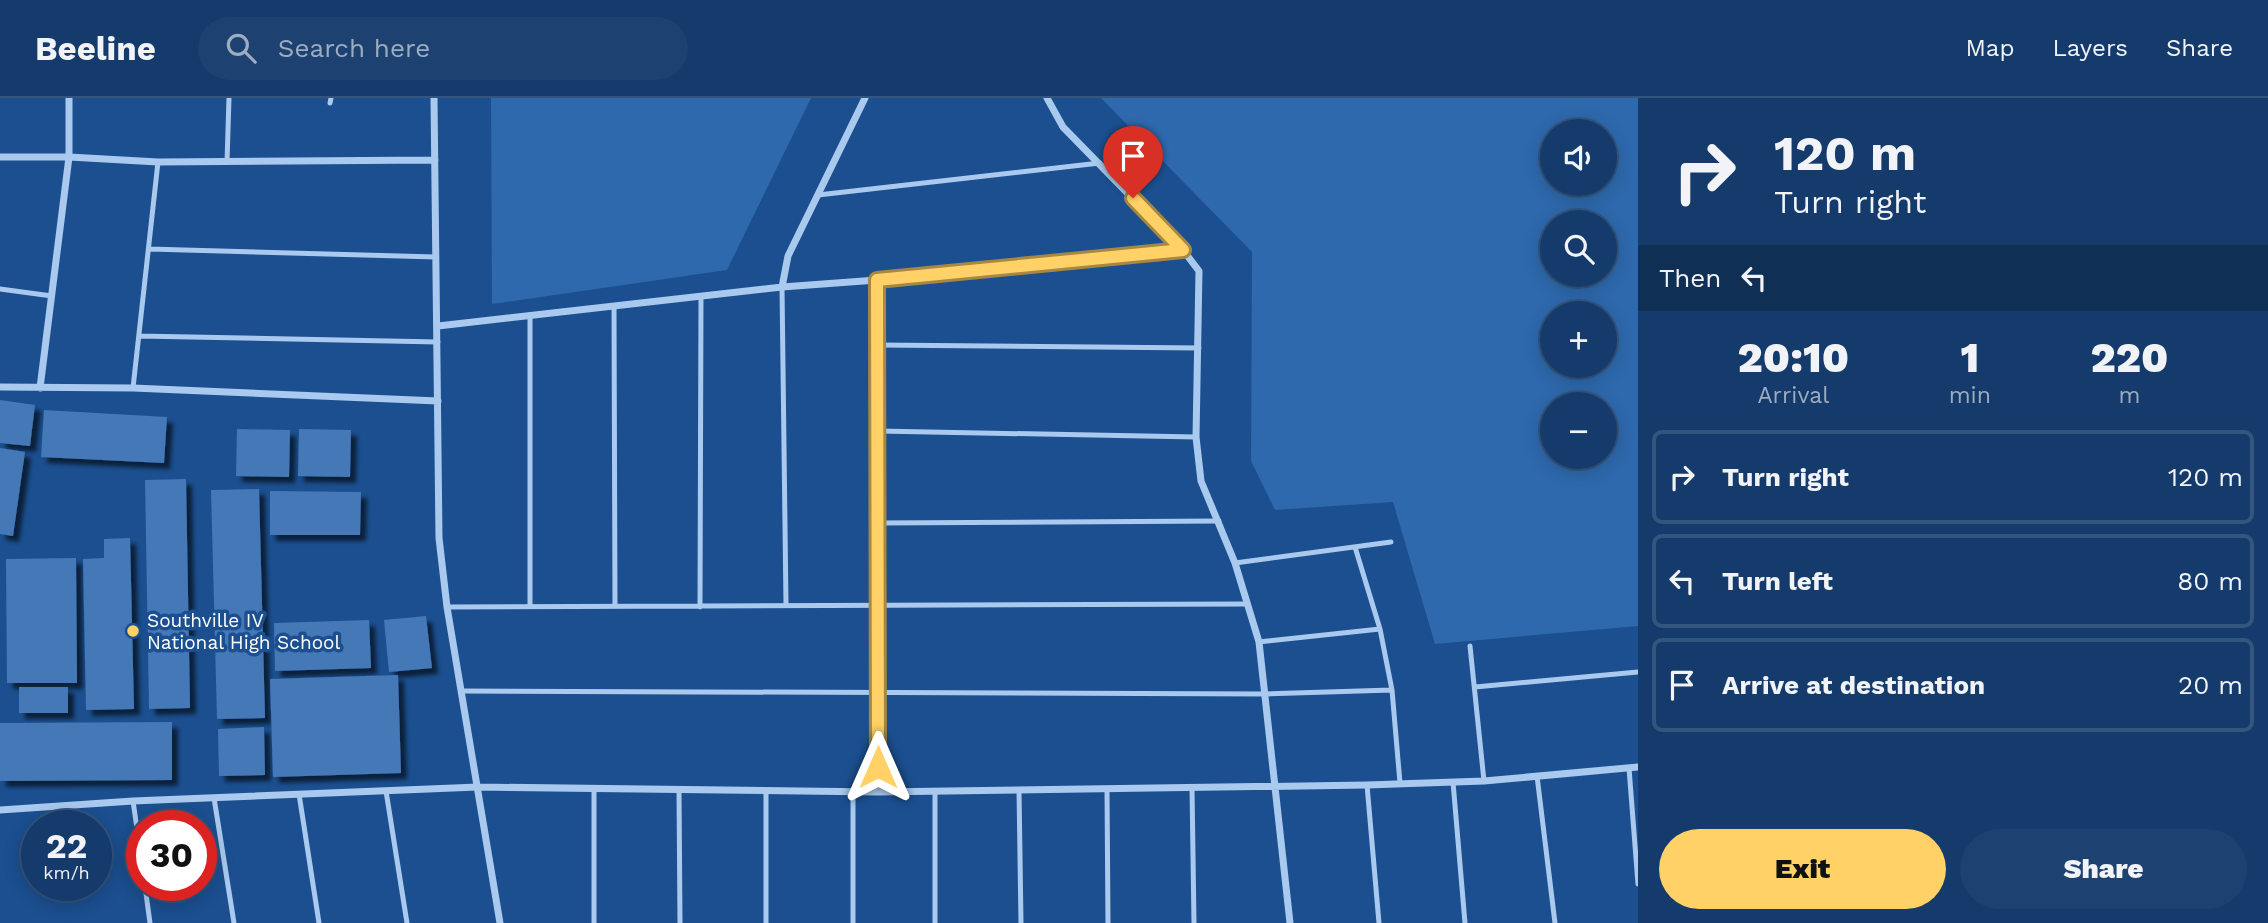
<!DOCTYPE html>
<html lang="en">
<head>
<meta charset="utf-8">
<style>
  :root { --surface:#143b6b; --page:#1d4271; --text:#f1f3f6; --muted:#9dadc1; --line:#33557e; --accent:#ffd166 }
  body { margin:0; font-family:"Work Sans",sans-serif; background:var(--page); color:var(--text); height:100vh; display:flex; flex-direction:column; font-size:26px; white-space:nowrap }
  * { box-sizing:border-box; margin:0 }
  p { font-size:23px; color:var(--muted) }
  .icon { flex:none; width:38px; height:38px; fill:none; stroke:currentColor; stroke-width:2; stroke-linecap:round; stroke-linejoin:round }
  .map { position:relative; flex:1; overflow:hidden }
  .side { display:flex; flex-direction:column; background:var(--surface); width:630px }
  .side>* { flex:none }
  .guide { background:#143b6b; color:var(--text); overflow:hidden }
  .fabs { position:absolute; left:1540px; top:21px; display:grid; gap:14px }
  .fabs a { display:grid; place-items:center; width:77px; height:77px; border-radius:50%; background:var(--surface); box-shadow:0 4px 18px #0003,0 0 0 2px var(--line); font-size:35px }
  .speed { position:absolute; left:21px; top:712px; display:flex; gap:14px; font-size:35px; font-weight:700; text-align:center }
  .speed>* { display:grid; place-content:center; width:91px; height:91px; border-radius:50%; background:var(--surface); box-shadow:0 4px 18px #0003,0 0 0 2px var(--line); line-height:1 }
  .speed small { font-size:18px; font-weight:400 }
  .speed .limit { border:10px solid #d22; background:#fff; color:#111 }
  .pin { position:absolute; display:grid; place-items:center; width:60px; height:60px; color:#fff; margin:-72px -30px; border-radius:50% 50% 50% 0; rotate:-45deg; box-shadow:0 0 7px #0007 }
  .pin .icon { rotate:45deg }
  .me { position:absolute; width:77px; margin:-38px; rotate:0deg; stroke-linejoin:round; filter:drop-shadow(0 0 5px #0008) }
  .turn { display:flex; align-items:center; gap:24px; height:147px; padding:0 21px; font-size:32px }
  .turn .icon { width:91px; height:91px; stroke-width:2.5 }
  .turn b { display:block; font-size:49px; line-height:60px }
  .then { display:flex; align-items:center; height:66px; padding:0 21px; background:#0003; gap:14px; font-size:26px }
  .eta { display:flex; justify-content:space-evenly; align-items:center; height:119px; text-align:center }
  .eta b { font-size:42px; font-weight:800; line-height:49px }
  .button { display:flex; gap:14px; margin-top:auto; padding:14px 21px }
  .button a { flex:1; height:80px; border-radius:42px; background:var(--accent); color:#111; font-size:28px; font-weight:800; line-height:80px; text-align:center }
  .button a+a { background:var(--page); color:var(--text) }
  ul { padding:0; list-style:none }
  li { display:flex; align-items:center; gap:21px; height:94px; margin:0 14px 10px; padding:0 7px; border:4px solid var(--line); border-radius:10px }
  li div { flex:1 }
  li b { display:block; font-size:26px }
  li em { font-style:normal }
  header { display:flex; align-items:center; gap:42px; box-sizing:border-box; height:98px; padding:0 35px; background:var(--surface); border-bottom:2px solid var(--line) }
  header strong { font-size:33px }
  nav { display:flex; gap:38px; margin-inline-start:auto; font-size:24px }
  .search { width:490px; height:63px; background:var(--page); display:flex; align-items:center; gap:18px; box-sizing:border-box; padding:0 24px; border-radius:38px; color:var(--muted); font-size:26px }
  main { display:flex; flex:1; min-height:0 }
  .map>svg:first-child { display:block }
</style>
</head>
<body>
<header>
<strong>Beeline</strong>
<div class="search"><svg class="icon" aria-label="search" viewBox="0 0 24 24"><circle cx="10" cy="10" r="6"/><path d="M15 15l6 6"/></svg>Search here</div>
<nav><a>Map</a><a>Layers</a><a>Share</a></nav>
</header>
<main>
<div class="map">
<svg width="1638" height="825" viewBox="0 0 1638 825">
  <defs>
    <filter id="shadow"><feDropShadow dx="6" dy="6" stdDeviation="2" flood-color="#0009"/></filter>
  </defs>
  <rect width="100%" height="100%" fill="#1b4f8f"/>
  <path fill="#2e69ad" fill-rule="evenodd" d="M491,0h320l-84,172 -235,34z
    M1101,0h537v528l-203,18 -42,-142 -118,8 -24,-49 1,-209zM1552,33h53v53h-53zM1552,124h53v53h-53zM1552,215h53v53h-53zM1552,306h53v53h-53z"/>
  <path fill="#4478b7" filter="url(#shadow)" d="M0,302l35,5 -5,41 -30,-3z
    M44,312l123,7 -3,46 -123,-6z
    M237,331l53,1 -1,47 -53,-1z
    M299,331l52,1 -1,47 -52,-1z
    M0,350l25,4 -12,84 -13,-2z
    M186,381l4,229 -41,1 -4,-229z
    M259,391l6,229 -48,1 -6,-229z
    M270,393l91,1 -1,43h-90z
    M130,440l4,171 -48,1 -3,-151 21,-1v-19z
    M76,460l1,125h-70l-1,-124z
    M426,518l6,52 -43,4 -5,-52z
    M369,522l2,48 -96,3 -1,-48z
    M398,577l3,98 -128,4 -3,-98z
    M19,589h49v26h-49z
    M172,624v58l-172,1v-58z
    M264,629l1,48 -46,1 -1,-47z"/>
  <g fill="none" stroke-linecap="round" stroke-linejoin="round">
    <path stroke="#a9c9ee" stroke-width="5" d="M330,5l1,-5
      M227,64l2,-64
      M818,97l282,-32
      M149,151l287,8
      M782,189l4,318
      M0,191l52,7
      M614,208l1,300
      M139,238l299,6
      M878,247l321,3
      M133,290l25,-226
      M878,333l318,6
      M878,425l341,-2
      M1355,449l25,82 12,61 8,93
      M1235,465l156,-21
      M530,508v-291
      M447,509l801,-3
      M700,509l1,-311
      M1259,544l121,-13
      M1470,548l14,135
      M1475,589l163,-15
      M461,593l805,3 126,-4
      M1629,670l9,116
      M1537,678l18,147
      M1453,684l12,141
      M1367,687l12,138
      M1192,689l2,136
      M594,690v135
      M679,691l1,134
      M1107,691l1,134
      M1019,692l2,133
      M386,693l21,132
      M299,696l20,129
      M214,700l20,125
      M133,703l9,62
      M145,788l5,37
      M766,825v-133
      M853,825v-132
      M935,825v-132"/>
    <path stroke="#a9c9ee" stroke-width="7" d="M434,0l5,440 8,69 53,316
      M1047,0l16,29 120,123 16,21 -3,166 5,44 34,82 24,79 31,281
      M0,59h69l89,5 277,-2
      M877,182l1,512
      M782,189l6,-31 77,-158
      M438,228l344,-39 95,-7 306,-30
      M0,289l133,1 305,13
      M40,290l29,-231v-59
      M0,712l133,-9 345,-14 400,5 489,-7 117,-4 154,-14"/>
  </g>
  <g fill="none" stroke-linecap="round" stroke-linejoin="round">
    <defs>
      <path id="route" d="M878,669l-1,-487 306,-30 -50,-52"/>
    </defs>
    <use href="#route" stroke="#a68842" stroke-width="18"/>
    <use href="#route" stroke="#ffd166" stroke-width="12"/>
  </g>
  <circle fill="#ffd166" stroke="#1b4f8f" stroke-width="2.5" cx="133" cy="533" r="7"/>
  <g text-anchor="middle" dominant-baseline="central" stroke-width="7" stroke-linejoin="round" paint-order="stroke">
    <g font-size="19" fill="#fff" stroke="#1b4f8f" text-anchor="start">
      <text x="147" y="522">Southville IV<tspan x="147" dy="22">National High School</tspan></text>
    </g>
  </g>
</svg>
<div class="fabs">
<a><svg class="icon" aria-label="sound" viewBox="0 0 24 24"><path d="M4 9h4l5-4v14l-5-4H4zM17 9q2 3 0 6"/></svg></a>
<a><svg class="icon" aria-label="search" viewBox="0 0 24 24"><circle cx="10" cy="10" r="6"/><path d="M15 15l6 6"/></svg></a>
<a>+</a>
<a>−</a>
</div>
<div class="speed"><div>22<small>km/h</small></div><div class="limit">30</div></div>
<div class="pin" style="left:1133px;top:100px;background:#d93025"><svg class="icon" aria-label="arrive" viewBox="0 0 24 24"><path d="M6 21V4h12l-3 4 3 4H6"/></svg></div>
<svg class="me" style="left:878px;top:669px" viewBox="-20 -20 40 40"><path d="M0-17L14 15 0 8-14 15z" fill="#ffd166" stroke="#fff" stroke-width="4"/></svg>
</div>
<section class="side">
<div class="guide">
<div class="turn"><svg class="icon" aria-label="right" viewBox="0 0 24 24"><path d="M7 20v-9h11M14 6l5 5-5 5"/></svg><div><b>120 m</b>Turn right</div></div>
<div class="then">Then<svg class="icon" aria-label="left" viewBox="0 0 24 24"><path d="M17 20v-9H6M10 6l-5 5 5 5"/></svg></div>
</div>
<div class="eta">
<div><b>20:10</b><p>Arrival</p></div>
<div><b>1</b><p>min</p></div>
<div><b>220</b><p>m</p></div>
</div>
<ul>
<li><svg class="icon" aria-label="right" viewBox="0 0 24 24"><path d="M7 20v-9h11M14 6l5 5-5 5"/></svg><div><b>Turn right</b></div><em>120 m</em></li>
<li><svg class="icon" aria-label="left" viewBox="0 0 24 24"><path d="M17 20v-9H6M10 6l-5 5 5 5"/></svg><div><b>Turn left</b></div><em>80 m</em></li>
<li><svg class="icon" aria-label="arrive" viewBox="0 0 24 24"><path d="M6 21V4h12l-3 4 3 4H6"/></svg><div><b>Arrive at destination</b></div><em>20 m</em></li>
</ul>
<div class="button"><a>Exit</a><a>Share</a></div>
</section>
</main>
</body>
</html>
